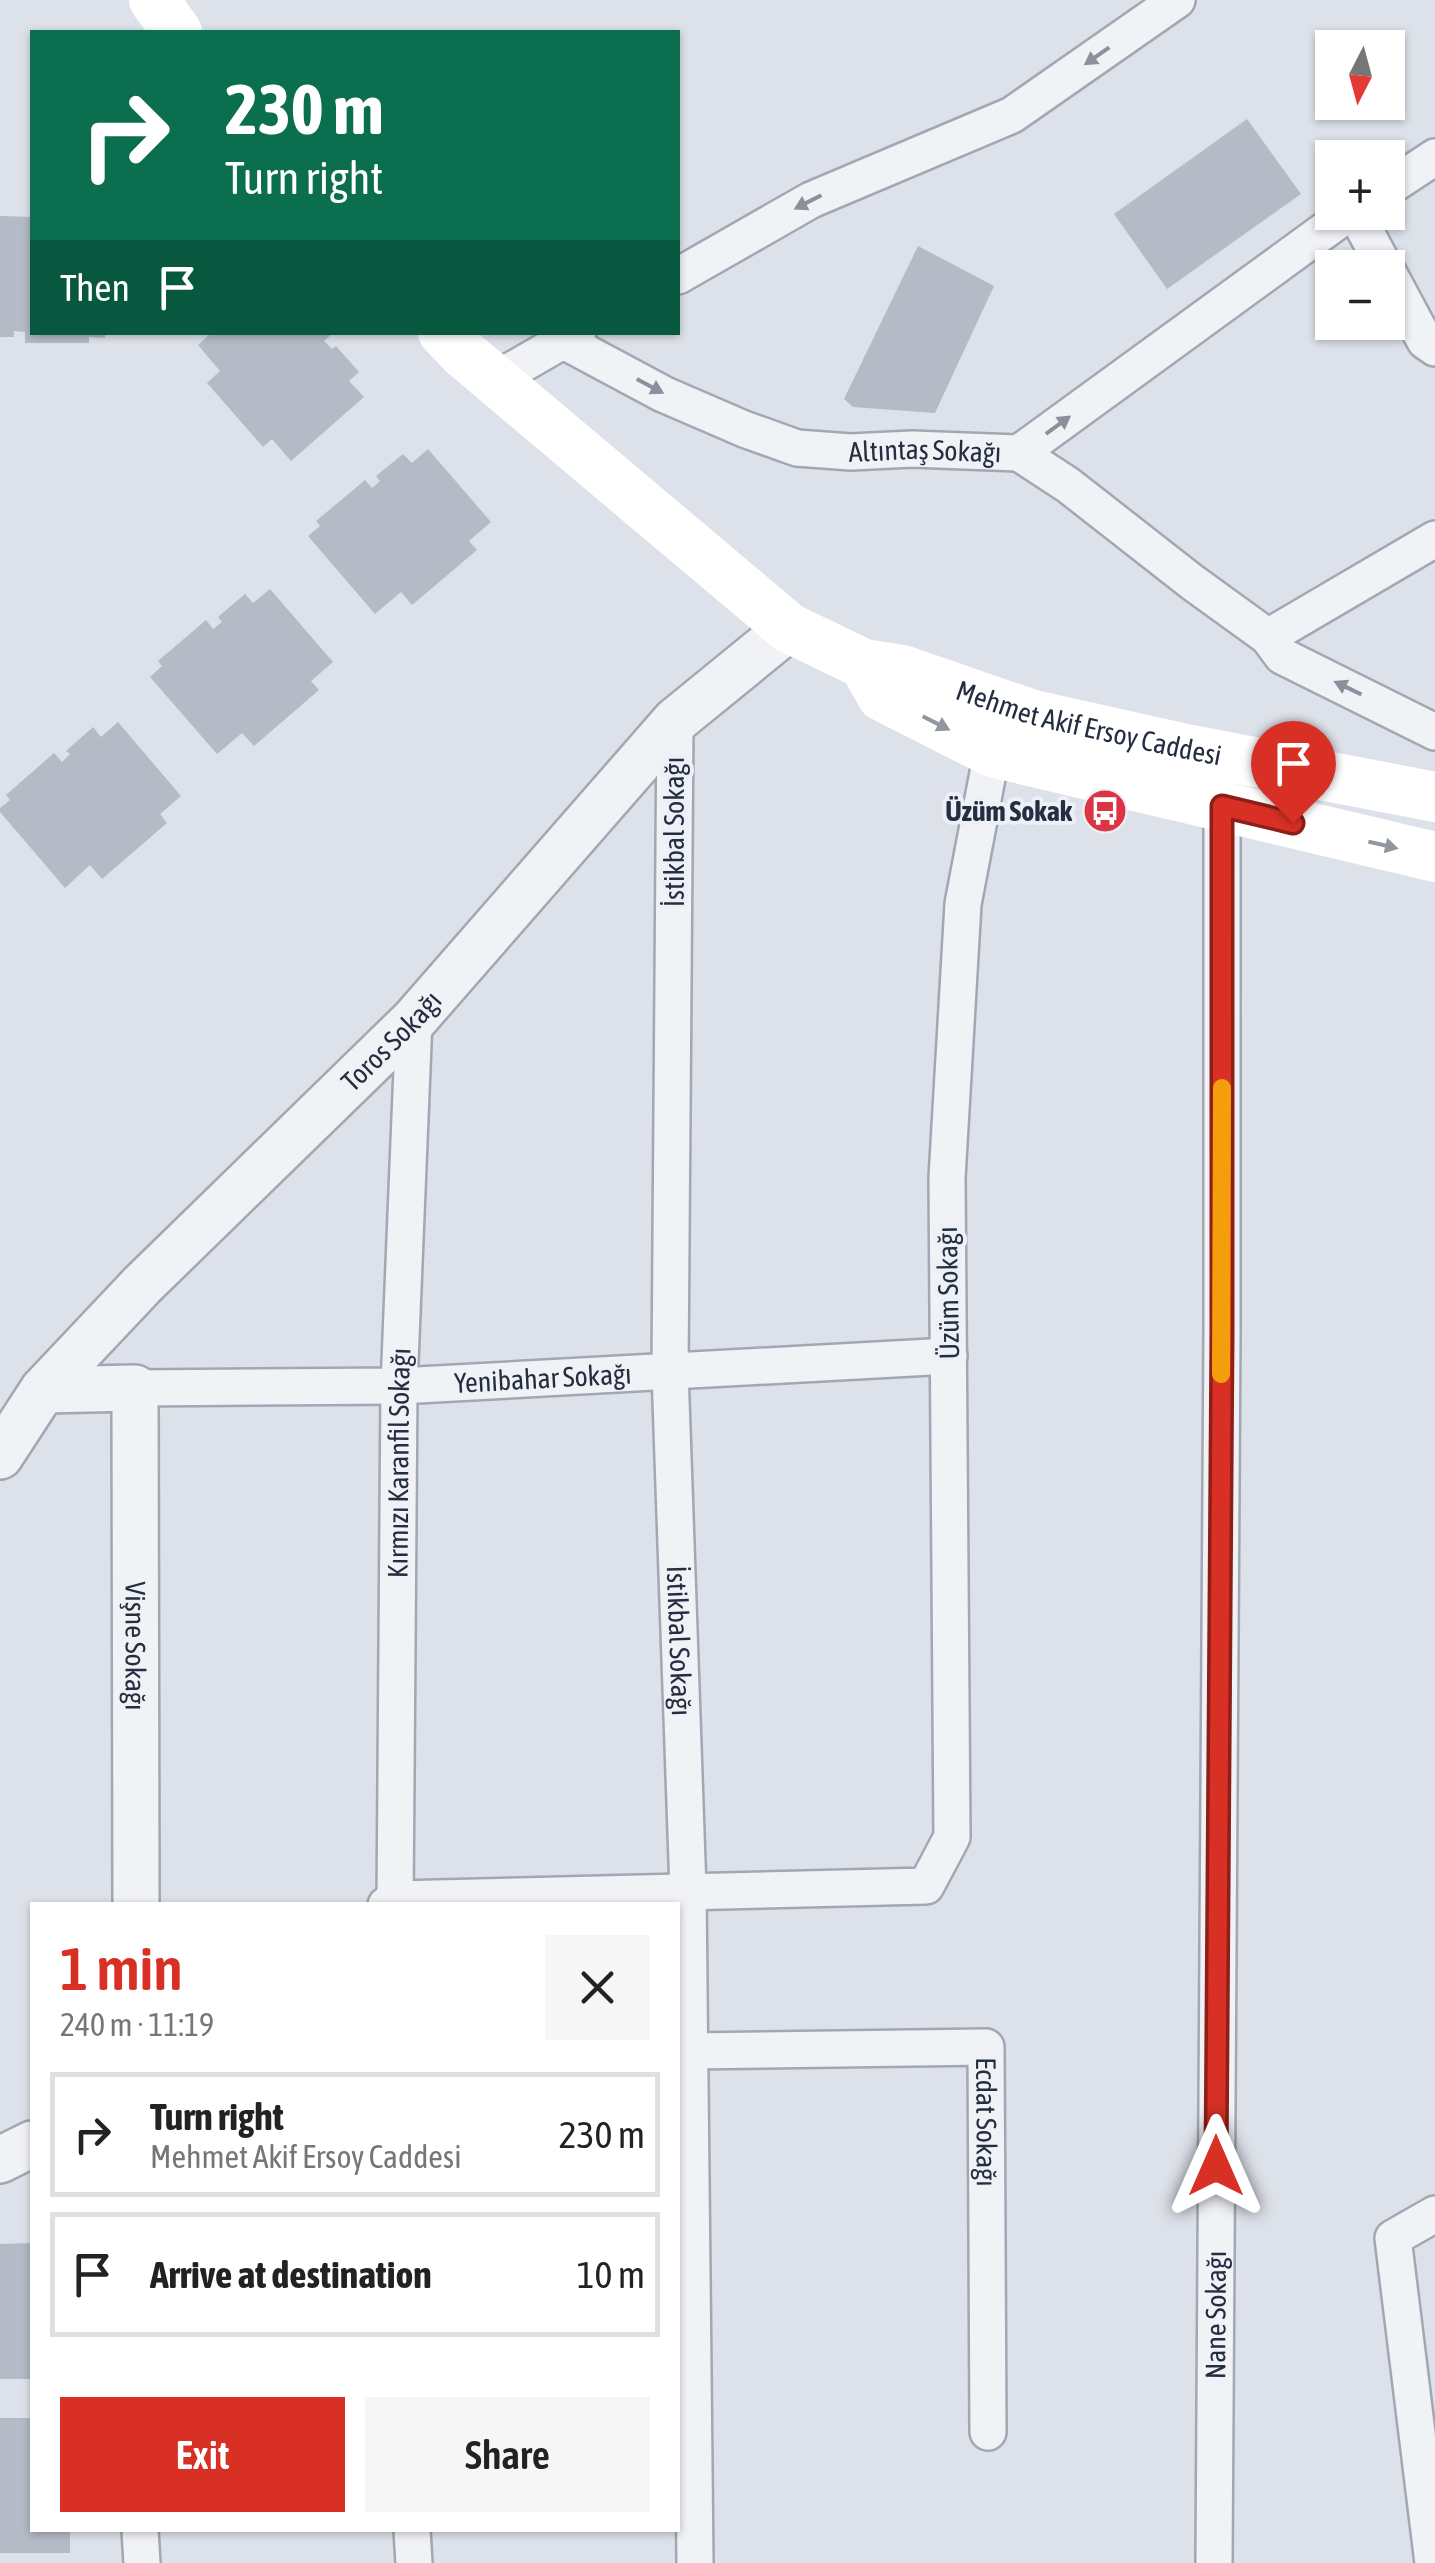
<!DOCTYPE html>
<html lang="en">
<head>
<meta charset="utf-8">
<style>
  :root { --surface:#fff; --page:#f6f6f6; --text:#222; --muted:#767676; --line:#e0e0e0; --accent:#d93025 }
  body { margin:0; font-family:"Asap Condensed",sans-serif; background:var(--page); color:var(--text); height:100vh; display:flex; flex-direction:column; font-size:38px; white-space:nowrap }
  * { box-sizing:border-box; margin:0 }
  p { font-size:32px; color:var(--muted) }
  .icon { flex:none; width:55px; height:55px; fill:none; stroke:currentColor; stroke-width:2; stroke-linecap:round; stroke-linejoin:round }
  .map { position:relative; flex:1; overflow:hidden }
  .side { position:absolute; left:30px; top:1902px; width:650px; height:630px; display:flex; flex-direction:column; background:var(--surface); border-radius:0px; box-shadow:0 2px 8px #0004 }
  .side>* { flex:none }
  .top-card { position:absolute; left:30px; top:30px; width:650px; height:305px; border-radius:0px; box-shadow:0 2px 8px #0004; background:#0b6e4f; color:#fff; overflow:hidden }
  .needle { width:65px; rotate:186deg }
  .buttons { position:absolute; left:1315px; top:30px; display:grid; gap:20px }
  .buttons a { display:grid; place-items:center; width:90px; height:90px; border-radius:0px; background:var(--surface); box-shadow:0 2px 8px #0004; font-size:50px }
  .pin { position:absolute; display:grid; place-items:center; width:85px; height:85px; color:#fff; margin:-102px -42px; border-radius:50% 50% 50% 0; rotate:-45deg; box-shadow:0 0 10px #0007 }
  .pin .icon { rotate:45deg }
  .me { position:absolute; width:110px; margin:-55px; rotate:0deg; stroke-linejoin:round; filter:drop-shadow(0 0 8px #0008) }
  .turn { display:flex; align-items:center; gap:35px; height:210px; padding:0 30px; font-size:45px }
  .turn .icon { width:130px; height:130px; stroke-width:2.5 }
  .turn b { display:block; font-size:70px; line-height:85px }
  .then { display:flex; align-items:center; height:95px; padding:0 30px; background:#0003; gap:20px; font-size:38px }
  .round { display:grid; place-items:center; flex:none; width:105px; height:105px; border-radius:0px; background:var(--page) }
  .summary { display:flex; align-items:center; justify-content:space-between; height:170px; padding:0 30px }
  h1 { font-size:60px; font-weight:600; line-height:75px; color:var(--accent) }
  .cta { display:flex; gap:20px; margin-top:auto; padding:20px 30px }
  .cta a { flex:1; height:115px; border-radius:0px; background:var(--accent); color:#fff; font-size:40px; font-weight:600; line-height:115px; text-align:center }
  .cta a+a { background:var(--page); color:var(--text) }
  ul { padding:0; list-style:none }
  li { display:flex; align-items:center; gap:30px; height:125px; margin:0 20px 15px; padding:0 10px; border:5px solid var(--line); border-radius:0px }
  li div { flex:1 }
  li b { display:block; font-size:38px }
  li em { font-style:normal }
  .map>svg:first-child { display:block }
</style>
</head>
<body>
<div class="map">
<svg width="1435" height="2563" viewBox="0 0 1435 2563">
  <rect width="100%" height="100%" fill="#dde1e9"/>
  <path fill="#b4bac6" d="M1247,119l54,75 -134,95 -53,-75z
    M0,216l32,1v115h73v6l-16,-1v6h-64v-11l-11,-1v6h-14z
    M918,246l76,40 -59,127 -82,-6 -9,-8z
    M212,332h122l-10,9 8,8 4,-3 23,26 -10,9 15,16 -73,64 -19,-22 -9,8 -56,-64 13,-12 -22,-26z
    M428,449l63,73 -22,19 8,9 -65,55 -11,-13 -26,22 -67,-78 12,-10 -4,-5 49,-41 7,8 8,-7 -4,-5 27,-22 9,9z
    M270,589l63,73 -22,19 8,9 -65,56 -12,-13 -25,21 -67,-77 12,-11 -4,-5 48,-41 7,9 9,-7 -4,-5 27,-23 8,9z
    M118,722l63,74 -21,18 7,9 -65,56 -12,-14 -25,23 -65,-76v-4l10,-8 -4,-5 48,-42 8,9 8,-8 -4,-3 27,-24 8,10z
    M32,2243v136h-32v-135z
    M0,2418h32v112h38v23h-70z"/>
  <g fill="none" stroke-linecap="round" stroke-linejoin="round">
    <defs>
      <g id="minor">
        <path d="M1388,188l47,-31"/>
        <path d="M1355,212l30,56"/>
        <path d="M1388,272l37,69 10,7"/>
        <path d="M678,276l133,-76 201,-85 165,-115"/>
        <path id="s1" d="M564,341l99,53 81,35 53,19 54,4 61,-3 107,4 331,-241"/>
        <path d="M495,380l83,-48"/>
        <path d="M1019,453l49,32 124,97 76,55 14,19 153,76"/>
        <path d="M1268,637l167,-98"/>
        <path id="s2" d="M675,721l-5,650 18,519 7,673"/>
        <path id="s3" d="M135,1388l264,-2 550,-30"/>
        <path d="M386,1905l9,-6 531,-13 26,-49 -5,-659 16,-274 29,-152"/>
        <path id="s4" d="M395,1905l4,-519 15,-366"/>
        <path id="s5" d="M689,2051l297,-4 2,385"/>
        <path d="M140,2530l2,33"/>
        <path d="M412,2530l2,33"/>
        <path id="s6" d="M1214,2563l8,-1231v-526"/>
        <path d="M1433,2563l-40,-325 42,-24"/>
      </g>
      <g id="tertiary">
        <path id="s7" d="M43,1390l92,-2 1,517"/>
        <path id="s8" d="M0,1456l43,-66 99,-105 272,-265 261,-299 114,-93"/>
        <path d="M0,2160l32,-16"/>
      </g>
    </defs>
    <use href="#minor" stroke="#a2a8b3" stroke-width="40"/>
    <use href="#tertiary" stroke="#a2a8b3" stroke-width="50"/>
    <use href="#minor" stroke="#f0f2f6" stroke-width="35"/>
    <use href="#tertiary" stroke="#f0f2f6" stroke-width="45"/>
    <g stroke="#fff" stroke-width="50">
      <path d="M154,0l23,32"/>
      <path id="s9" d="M443,332l21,22 325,274 75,36 38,6 131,45 148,33 254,49"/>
      <path d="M864,664l18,32 110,56 443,105"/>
    </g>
  </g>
  <defs><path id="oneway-solid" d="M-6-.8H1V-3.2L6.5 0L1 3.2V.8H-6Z" transform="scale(2.5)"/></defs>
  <g fill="#8a909c">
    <use href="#oneway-solid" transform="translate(1097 56) rotate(145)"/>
    <use href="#oneway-solid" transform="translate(808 202) rotate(153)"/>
    <use href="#oneway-solid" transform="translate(650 386) rotate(28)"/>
    <use href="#oneway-solid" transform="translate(1058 425) rotate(-36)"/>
    <use href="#oneway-solid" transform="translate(1348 688) rotate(-154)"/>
  </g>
  <g fill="#9296a0">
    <use href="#oneway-solid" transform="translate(936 723) rotate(27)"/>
    <use href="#oneway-solid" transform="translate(1383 845) rotate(13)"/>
  </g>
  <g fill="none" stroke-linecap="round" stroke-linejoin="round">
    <defs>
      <path id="route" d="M1216,2166l6,-834v-526l71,17"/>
    </defs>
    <use href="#route" stroke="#8d1f18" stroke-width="25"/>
    <use href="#route" stroke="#d93025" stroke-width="18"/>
    <path stroke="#f59e0b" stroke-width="18" d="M1221,1374l1,-286"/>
  </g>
  <defs>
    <symbol id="bus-disc" viewBox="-11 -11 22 22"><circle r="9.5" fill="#db3445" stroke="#edf0f6"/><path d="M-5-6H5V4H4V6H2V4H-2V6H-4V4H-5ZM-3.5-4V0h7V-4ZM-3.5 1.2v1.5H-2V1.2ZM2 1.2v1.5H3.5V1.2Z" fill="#fff"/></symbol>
  </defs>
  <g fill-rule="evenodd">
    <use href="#bus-disc" x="1080" y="786" width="50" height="50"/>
  </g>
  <g text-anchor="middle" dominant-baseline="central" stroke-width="8" stroke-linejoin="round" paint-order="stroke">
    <g font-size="28" fill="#252e41" stroke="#edf0f6">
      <text stroke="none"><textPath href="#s1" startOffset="385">Altıntaş Sokağı</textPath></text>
      <text stroke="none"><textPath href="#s9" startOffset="772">Mehmet Akif Ersoy Caddesi</textPath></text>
      <text transform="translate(674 832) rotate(-90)">İstikbal Sokağı</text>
      <text stroke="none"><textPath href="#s8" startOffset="572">Toros Sokağı</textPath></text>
      <text transform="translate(948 1293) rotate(-91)">Üzüm Sokağı</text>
      <text stroke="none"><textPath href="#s3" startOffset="408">Yenibahar Sokağı</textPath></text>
      <text stroke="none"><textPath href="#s4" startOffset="442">Kırmızı Karanfil Sokağı</textPath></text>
      <text stroke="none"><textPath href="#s2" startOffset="920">İstikbal Sokağı</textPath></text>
      <text stroke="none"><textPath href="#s7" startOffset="350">Vişne Sokağı</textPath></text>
      <text stroke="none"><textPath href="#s5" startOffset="372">Ecdat Sokağı</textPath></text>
      <text stroke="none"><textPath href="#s6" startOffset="248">Nane Sokağı</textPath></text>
    </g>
    <g font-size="28" font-weight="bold" fill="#252e41" stroke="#edf0f6" text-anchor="end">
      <text x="1072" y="811">Üzüm Sokak</text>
    </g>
  </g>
</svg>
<div class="buttons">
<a><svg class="needle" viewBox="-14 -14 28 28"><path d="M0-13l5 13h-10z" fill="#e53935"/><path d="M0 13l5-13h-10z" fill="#767676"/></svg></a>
<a>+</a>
<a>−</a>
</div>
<div class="pin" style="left:1293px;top:823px;background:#d93025"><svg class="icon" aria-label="arrive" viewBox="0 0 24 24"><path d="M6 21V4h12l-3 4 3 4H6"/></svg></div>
<svg class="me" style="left:1216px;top:2166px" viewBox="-20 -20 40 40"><path d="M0-17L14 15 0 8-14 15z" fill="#d93025" stroke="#fff" stroke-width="4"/></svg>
<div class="top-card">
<div class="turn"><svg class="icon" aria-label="right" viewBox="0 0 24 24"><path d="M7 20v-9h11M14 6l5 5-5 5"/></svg><div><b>230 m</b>Turn right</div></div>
<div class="then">Then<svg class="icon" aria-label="arrive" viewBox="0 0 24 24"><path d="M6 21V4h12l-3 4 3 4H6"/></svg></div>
</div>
<section class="side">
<div class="summary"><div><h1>1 min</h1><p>240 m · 11:19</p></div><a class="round"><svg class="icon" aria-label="close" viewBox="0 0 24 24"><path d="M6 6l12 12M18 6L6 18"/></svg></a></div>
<ul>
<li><svg class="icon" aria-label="right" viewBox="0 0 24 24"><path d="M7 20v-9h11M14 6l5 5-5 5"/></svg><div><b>Turn right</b><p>Mehmet Akif Ersoy Caddesi</p></div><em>230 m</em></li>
<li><svg class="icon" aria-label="arrive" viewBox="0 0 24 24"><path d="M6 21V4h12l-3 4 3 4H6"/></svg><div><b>Arrive at destination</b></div><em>10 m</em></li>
</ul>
<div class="cta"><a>Exit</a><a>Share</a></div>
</section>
</div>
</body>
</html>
